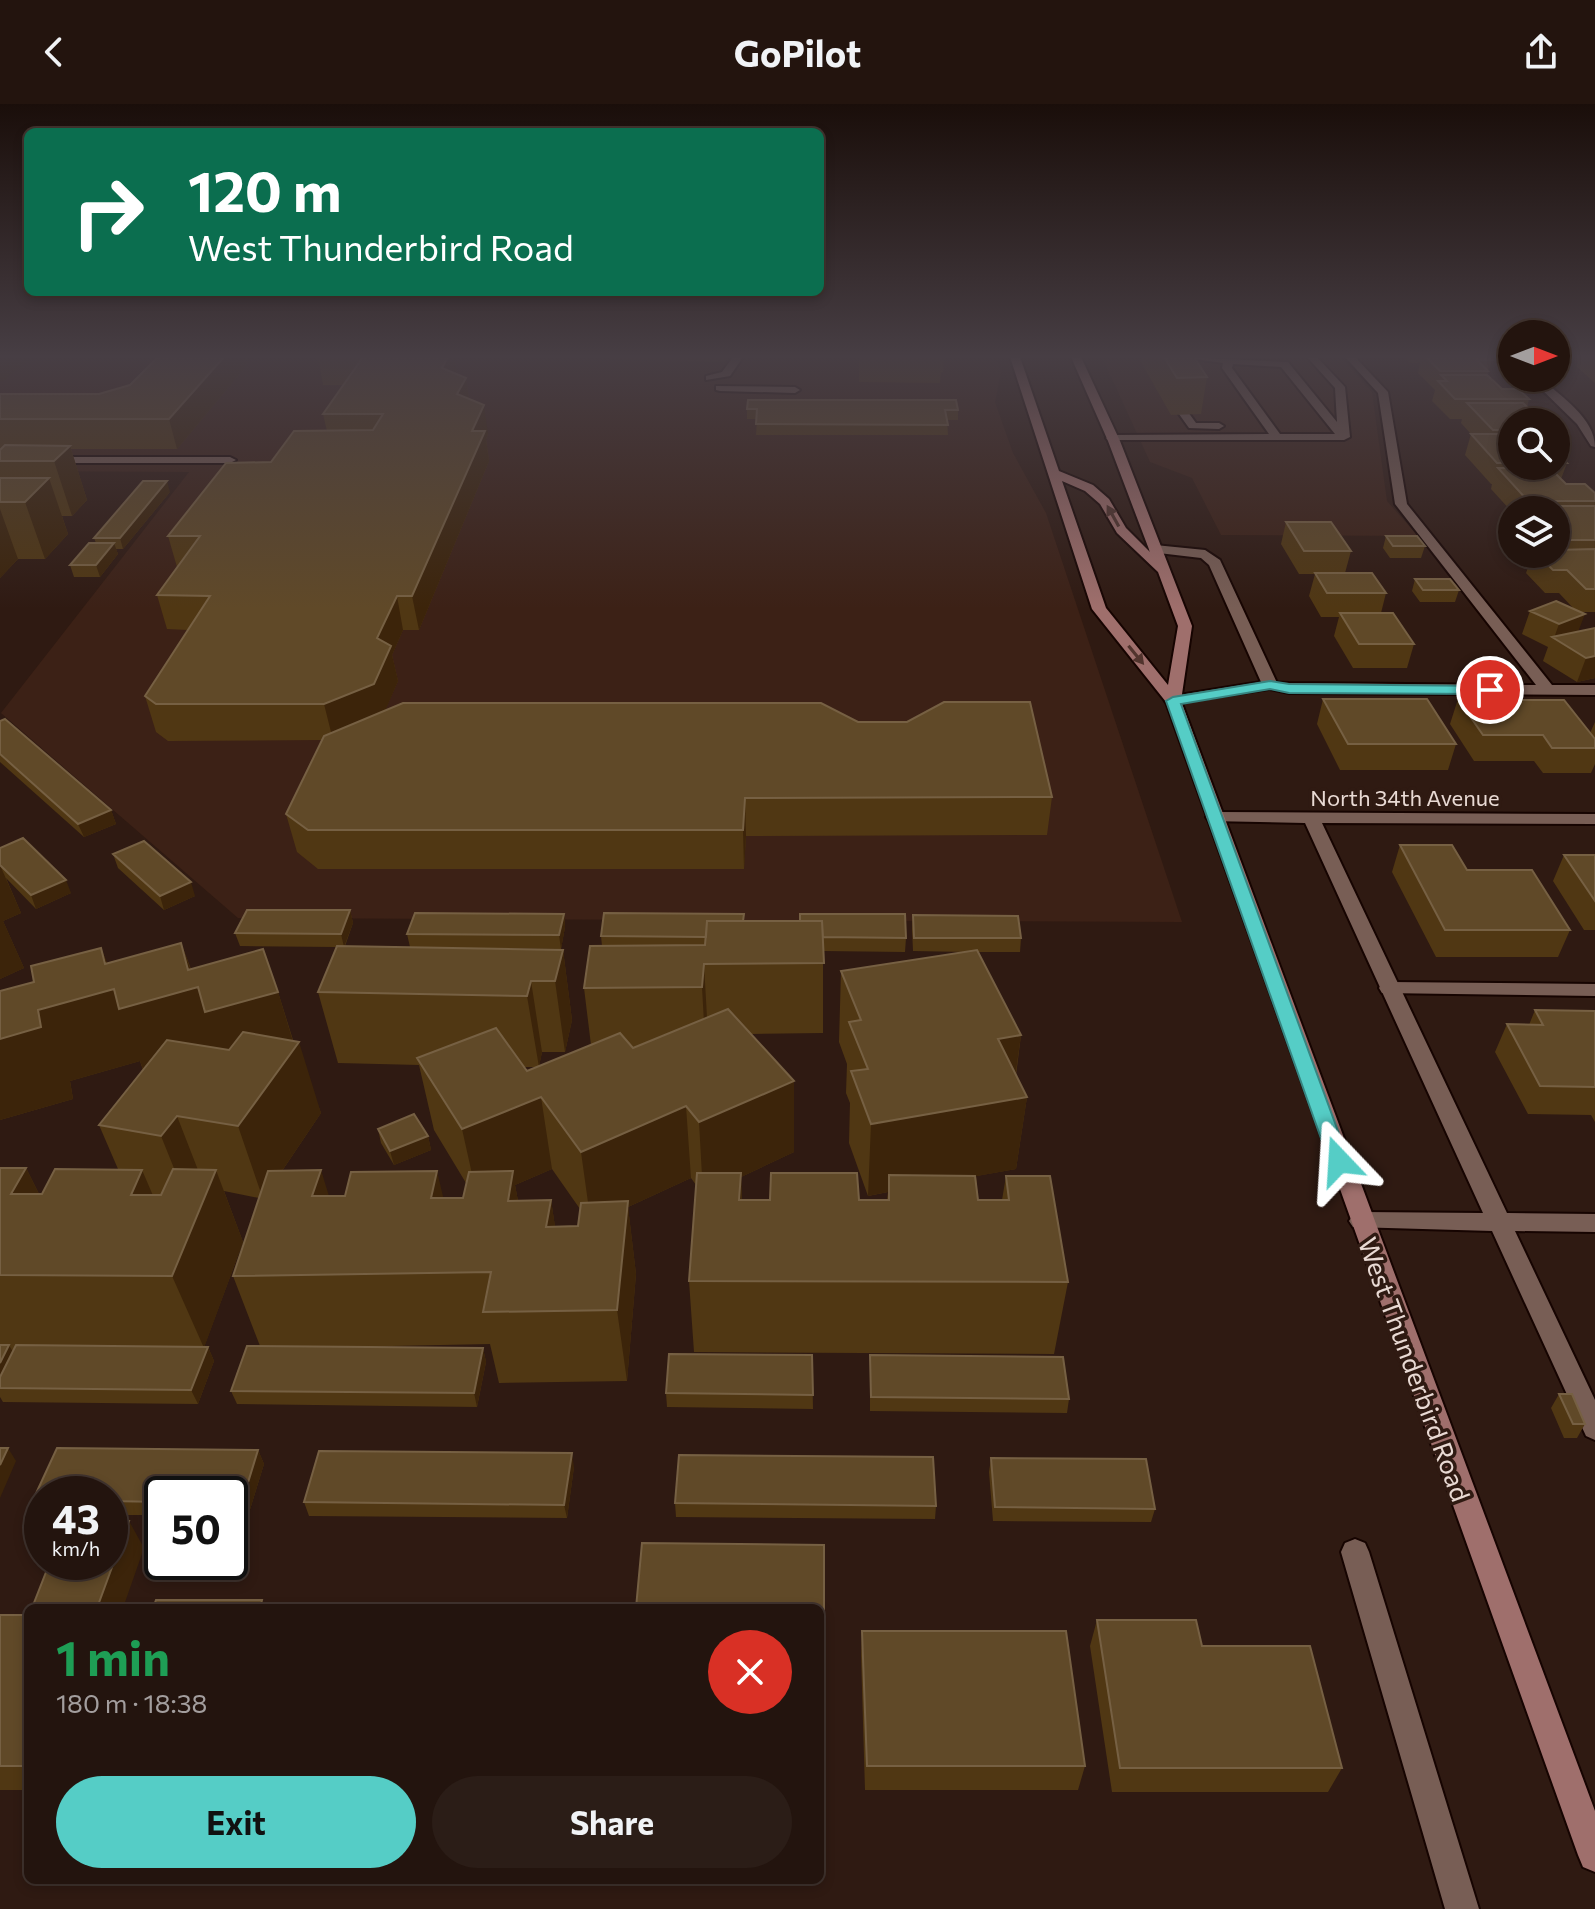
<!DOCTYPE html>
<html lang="en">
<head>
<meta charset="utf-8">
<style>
  :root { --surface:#23140e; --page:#2b1d17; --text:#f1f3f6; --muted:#a39e9e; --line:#40332e; --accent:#55cdc6 }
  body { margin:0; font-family:Commissioner,sans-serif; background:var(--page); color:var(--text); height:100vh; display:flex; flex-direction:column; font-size:30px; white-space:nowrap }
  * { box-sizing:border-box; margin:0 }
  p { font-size:26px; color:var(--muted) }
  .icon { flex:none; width:44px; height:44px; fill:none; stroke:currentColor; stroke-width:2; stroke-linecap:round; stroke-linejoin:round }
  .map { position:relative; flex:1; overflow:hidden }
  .drawer { position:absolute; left:24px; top:1500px; width:800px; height:280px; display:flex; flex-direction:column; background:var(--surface); border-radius:12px; box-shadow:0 4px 12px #0003,0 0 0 2px var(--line) }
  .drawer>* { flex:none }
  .banner { position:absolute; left:24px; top:24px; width:800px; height:168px; border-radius:12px; box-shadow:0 4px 12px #0003,0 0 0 2px var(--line); background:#0b6e4f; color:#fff; overflow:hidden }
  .needle { width:52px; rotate:90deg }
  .fabs { position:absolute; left:1498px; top:216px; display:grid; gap:16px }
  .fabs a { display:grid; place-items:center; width:72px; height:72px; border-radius:50%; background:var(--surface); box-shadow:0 4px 12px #0003,0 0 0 2px var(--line); font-size:40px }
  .speed { position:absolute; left:24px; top:1372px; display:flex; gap:16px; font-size:40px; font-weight:700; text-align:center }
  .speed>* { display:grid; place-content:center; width:104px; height:104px; border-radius:50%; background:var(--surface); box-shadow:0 4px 12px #0003,0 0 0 2px var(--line); line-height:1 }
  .speed small { font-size:20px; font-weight:400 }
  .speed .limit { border:4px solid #111; border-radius:12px; background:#fff; color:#111 }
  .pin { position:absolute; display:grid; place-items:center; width:68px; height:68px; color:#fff; margin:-34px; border:4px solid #fff; border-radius:50%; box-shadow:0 2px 8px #0007 }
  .me { position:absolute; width:88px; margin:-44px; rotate:340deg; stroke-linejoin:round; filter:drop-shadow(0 0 6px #0008) }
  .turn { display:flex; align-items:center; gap:28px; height:168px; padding:0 32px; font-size:36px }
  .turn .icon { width:104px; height:104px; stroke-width:2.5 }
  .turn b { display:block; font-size:56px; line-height:68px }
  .round { display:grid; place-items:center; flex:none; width:84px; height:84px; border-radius:42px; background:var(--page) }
  .head { display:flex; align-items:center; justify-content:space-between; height:136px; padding:0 32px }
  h1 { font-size:48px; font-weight:700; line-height:60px; color:#1e9e55 }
  .cta { display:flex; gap:16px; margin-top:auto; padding:16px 32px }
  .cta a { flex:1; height:92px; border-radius:48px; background:var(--accent); color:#111; font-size:32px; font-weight:700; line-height:92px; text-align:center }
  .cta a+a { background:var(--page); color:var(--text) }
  header { display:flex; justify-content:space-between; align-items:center; height:104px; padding:0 32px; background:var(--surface); font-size:36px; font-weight:700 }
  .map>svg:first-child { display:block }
</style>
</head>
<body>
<header><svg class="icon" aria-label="back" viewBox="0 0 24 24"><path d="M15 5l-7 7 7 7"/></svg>GoPilot<svg class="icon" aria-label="share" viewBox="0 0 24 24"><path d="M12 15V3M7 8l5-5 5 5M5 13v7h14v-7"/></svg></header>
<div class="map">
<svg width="1595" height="1805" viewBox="0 0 1595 1805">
  <rect width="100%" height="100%" fill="#2f1a12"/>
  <path fill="#3c2116" d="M0,253h996l5,15 -6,30 18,51 33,60 136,409 -944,-4 -237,-205 188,-241 -189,-1z
    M1102,253h238l32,35 15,109 31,35 -197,-1 -29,-57 -42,-16z"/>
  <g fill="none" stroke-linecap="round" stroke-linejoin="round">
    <defs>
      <path id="service" d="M733,253h10l-13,19 -24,4v-4l16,-4z
        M1180,253l108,5 49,60 -2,-34 -28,-31h10l28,30 5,50 -6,3h-236l-2,-2 6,-3 157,-1 -47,-66 1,-5zM1233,260l48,3 54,67h-55l-48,-66z
        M1345,253h10l33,35 19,112 145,181h43v10l-306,-2 -24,-5v-6l24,1 247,2 -141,-181 -17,-111z
        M716,282l79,1 5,3 -5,3 -75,-2 -4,-1z
        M1180,308h8l8,11h23l5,3 -5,3 -30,-1 -10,-14z
        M0,353h230l6,3 -6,3h-230z
        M1389,878l206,2v12l-213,-3 -3,-5 3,-5z"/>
      <path id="minor" d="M1530,274h11c20,19 54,40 54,69l-4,-1 -14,-22z
        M1155,441l50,5 15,10 58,125 -3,3 -107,16 -3,-3 8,-5 88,-14 -52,-117 -8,-7 -51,-6 -1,-3z
        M1215,708l380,2v10l-273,-1 185,390 88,1v18l-80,-1 80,169v40l-9,-4 -94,-205 -139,-4 -4,-6 4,-6 8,-3 122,1 -178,-390 -96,-2 -3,-4z
        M1355,1435l10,4 4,9 110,357h-34l-104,-357 4,-9z"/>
      <path id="secondary" d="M1010,253h10l39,114 34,14 16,14 17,29 24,24 -42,-111 -37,-84h10l39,84 72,185 -11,75 414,1110v61l-12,-5 -5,-12 -412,-1153 -74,-93zM1062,377l23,10 15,13 17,29 41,39 20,54 -10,59 -62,-77z"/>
    </defs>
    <use href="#service" stroke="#160401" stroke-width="4"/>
    <use href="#minor" stroke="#160401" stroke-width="4"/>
    <use href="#secondary" stroke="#160401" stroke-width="4"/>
    <use href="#service" fill="#785e55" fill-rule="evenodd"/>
    <use href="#minor" fill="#785e55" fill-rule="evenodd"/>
    <use href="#secondary" fill="#9f6f6c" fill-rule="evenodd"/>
  </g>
  <path fill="#503713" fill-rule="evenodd" d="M158,253h87l2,8 -70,84h-106l16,51 -15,16h-10l6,18 -23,25h-27l-18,19v-128l1,-1h-1v-55h99l31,-9z
    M318,253h137l2,17 9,4 3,21 19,35 -2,5 3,22 -70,169h-16l-11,25 6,26 -13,29 473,12 194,75 -5,38 -301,1 -2,33h-426l-21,-17 -11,-38 36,-74 -154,1 -12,-9 -11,-36 43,-66 -21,-1 -10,-34 20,-28 -9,-31 103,-74 56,-31 -4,-17 21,-29h-21z
    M610,253h116l-1,5 -114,-3z
    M859,253h85l-1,15h-2l-1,11 -81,-1z
    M1142,253h52l13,20 -6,37 -30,1 -30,-53z
    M1404,253h84l4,3 -5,15 15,14 27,10 -2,8 -15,15v44h44v-14l11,11 -6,16 5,5 29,9v119h-13l-4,19 17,47 -18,4 -34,-21 5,-14 -26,-13 8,-23 44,-2 -15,-16h-14l-19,-20 7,-19h23v-44h-44v2l-21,-23 1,-5h-1l-26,-29 6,-21 -10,-11 1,-4h-12l-18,-18 3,-11 -17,-17 2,-10h-10z
    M1579,253h16v26l-18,-16z
    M747,305l211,1v10h-11l1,15h-192l1,-16h-10z
    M170,388l-47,57h-7l2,5 -18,23h-26l-4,-12 26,-22 -2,-5z
    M1286,418l65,29 -6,22 41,20 -5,20 33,31 -7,24h-54l-19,-32 5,-19h-18l-12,-21 6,-22h-16l-18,-30z
    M1386,432l39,10 -4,12h-31l-7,-10z
    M1415,475l44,11 -4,12h-35l-8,-11z
    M1482,583l38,13 70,33 5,-11v42l-4,9h-48l-9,-12h-60l-24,-37 8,-25h20z
    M1323,595l133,45 -8,26h-108l-23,-46z
    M0,617l111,89 5,14 -32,13 -84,-75z
    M1400,741l67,25 103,60 -12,27h-122l-44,-85z
    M0,744l71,45 -35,16 -30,-31 15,35 -18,8 21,47 -24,11z
    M113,750l82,42 -31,14 -46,-42z
    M1564,751h31v75h-11l-31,-49z
    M350,806l3,13 -8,23 65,1 -3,-13 157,-20 1,13 -4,22 -111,-1 113,2 9,70 -7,32h-23l-3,14 52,-21 -7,-57 18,-42 -1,-10 143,-15 162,17 -1,14 -82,-1v82l-72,1 43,118 -53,25 1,23h145l1,-8 -20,4 -19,-53 1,-40 -4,-10 1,-29 -8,-22 2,-71 126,-19 -54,-1 -1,-22 1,-14 108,23 -1,14h-42l43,83 -5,40 11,22 -11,72 -40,7 2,24h24l4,-24 62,106 -14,72 -360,-2 -5,-71 7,-96 -5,-7 -63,29 8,67 -9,107 -128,2 -9,-39 -146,3 139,1 3,14 -9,45 -240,-3 -6,-13 29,-45 -27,-70 26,-78 -35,-7 19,51 -39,105h4l6,14 -16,43 -195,-2 -3,-5v-229h26l13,26 79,-25 -19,-44 44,-55 -3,-9 -70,20 3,18 -73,21v-129l34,-9 67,-34 6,15 74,-20 10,26 87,23 15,48 28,73 -39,58 47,25 134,2 3,-15 -32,-53 -15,-65 -81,-2 -20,-71 18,-45 -96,-1 -5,-13zM524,963h12l-9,4zM552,1065l28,40 -2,17 -23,1 -4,-27 -33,1 -3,-16z
    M1535,906l60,1v111l-4,-7 -63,-1 -33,-62 12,-28 22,1z
    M378,1025l50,7 3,14 -37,15 -13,-22z
    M812,1251l1,54 -146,-2 -1,-14z
    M870,1251l199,44 -2,14 -197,-2z
    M1559,1290l26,30 -8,14h-13l-13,-30z
    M57,1344l201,2 6,14 -16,52h-18v-22h-68v21h-52v-21h-68v20l-9,-14z
    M991,1354l164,51 -4,13 -158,-1 -4,-49z
    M574,1363l-7,51 -258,-2 -5,-14z
    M675,1399l261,3 -1,13 -259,-2z
    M820,1504l4,167v24h-4z
    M0,1511h28v175h-28z
    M1097,1516l105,26 140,122 -14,24h-216l-22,-146z
    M862,1527l223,135 -7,24h-213l-4,-134z"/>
  <path fill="#3c240a" d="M0,253h33l-30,24 -3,1z
    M224,253h21l2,8 -70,84 -8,-30z
    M448,253h7l2,17 -15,-6z
    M466,274l4,28 -13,-12z
    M484,301l4,29 -2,5 3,22 -70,169 -7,-34 60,-165z
    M70,342l17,54 -15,16 -18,-55z
    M49,374l19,56 -23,25 -20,-57z
    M167,377l3,11 -47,57 -3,-11z
    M0,405l18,50 -18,19z
    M114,439l4,11 -18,23 -4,-12z
    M397,492l6,34 -11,25 6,26 -17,39 -48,20 -9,-36 53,-66z
    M1585,510l-9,23 -22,1 5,-14z
    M1595,552v22l-18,4 9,-24z
    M745,694l1,38 -2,33 -1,-39z
    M111,706l5,14 -32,13 -6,-13z
    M0,761l21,48 -18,8 21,47 -24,11z
    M66,776l5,13 -35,16 -5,-14z
    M191,778l4,14 -31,14 -4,-14z
    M350,806l3,13 -9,24 -3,-13z
    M564,810l1,13 -4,22 -2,-14z
    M181,839l16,44 81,5 17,56 4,-6 22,71 -58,86 -25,-73 -91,-46 -7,-19 -70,20 3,18 -73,21v-81l38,-29 67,-46 -4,-16 24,59 63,-37z
    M563,846l9,70 -7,32 -10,-71z
    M704,860l4,71 -2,23 -4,-71z
    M531,877l11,71 -3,15 -12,-71z
    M1021,931l-9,65 15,-3 -11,72 -127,23v-17l-1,17 -20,4 3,-72 127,-85z
    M794,977v71l-53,25 2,68 -4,-45 -36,-6 -4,-72z
    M541,993l11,72 -37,16 11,58 -18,-42h-30l-16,-72z
    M686,1002l5,72 -63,29 8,67 -9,107 -10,-71 -26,-86 -10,-72z
    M177,1012l28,72 -15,20 -29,-72z
    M428,1032l3,14 -37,15 -4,-14z
    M26,1064l36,72 -51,-46z
    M142,1066l31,72 -42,-47z
    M216,1066l27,72 -39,106 -32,-72z
    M321,1066l22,72 -31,-46z
    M437,1067l17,72 -23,-45z
    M551,1096l11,72 -16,-45z
    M9,1241l8,14 -17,29v-25z
    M208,1243l6,14 -16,43 -7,-14z
    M483,1244l3,14 -9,45 -3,-14z
    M8,1344l8,13 -16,37v-33z
    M258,1346l6,14 -16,52 -6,-14z
    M572,1349l2,14 -7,51 -3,-13z
    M129,1417l15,27 -21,60h-26z
    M262,1496l4,8h-6z"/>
  <path fill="#604928" stroke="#766043" stroke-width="2" d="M158,253h66l-55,62h-169v-25h99l31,-9z
    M318,253h130l-6,11 24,10 -9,16 27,11 -12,26h13l-73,165h-15l-20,42 14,8 -17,38 -50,20h-168l-11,-8 65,-100 -53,-1 43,-59h-32l58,-73 45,-1 23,-31 79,-1 10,-16h-60l40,-57z
    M1164,253h30l13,20 -30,1z
    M1426,253h62l4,3h-15l11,11h-48z
    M1441,271h46l15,14h16l11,10h-74l-17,-18h9z
    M748,296h208l2,10h-13l3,15 -192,-1 1,-15h-10z
    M1467,299h56l20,19h-31v8h-19z
    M1471,330h41v29h-15z
    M5,341l65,1 -16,15h-54v-11z
    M1556,348l11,11h-11z
    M1498,364h52l16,16h19l10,9v8h-67z
    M0,374h49l-24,24h-25z
    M143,377h24l-47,57h-26z
    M1533,402h62v34h-31l-8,-9v-21h-20z
    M1286,418h45l20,29h-47z
    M1386,432h31l8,10h-32z
    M89,439h25l-18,22h-26z
    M1595,445v40h-9l-19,-19h-14l-16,-16h19v-4z
    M1315,469h57l14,20h-59z
    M1415,475h35l9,11h-36z
    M1556,497l29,13 -26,10 -29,-13z
    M1340,509h53l21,31h-55z
    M1595,524v28l-9,2 -34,-21z
    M1482,583h29l9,13h44l31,39v9h-43l-9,-13h-60l-25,-36h32z
    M1323,595h104l29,45h-108z
    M944,598h86l22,95 -307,1 -2,32h-435l-22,-16 38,-78 79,-33h418l37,19h49z
    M5,615l106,91 -33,14 -78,-70v-33z
    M23,734l43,42 -35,15 -31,-30v-17z
    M144,737l47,41 -31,14 -47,-42z
    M1400,741h52l15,25h65l38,60h-125z
    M1564,751h31v46z
    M247,806h103l-9,24 -106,-1z
    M415,809l149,1 -5,21 -152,-1z
    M604,809l140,1 -1,7h-36l-1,16 -105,-1z
    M800,810h105l1,24 -83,-1 -1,-16h-22z
    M913,811l105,1 3,22h-107z
    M707,817h115l2,42 -120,1 -2,23 -118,1 6,-42 115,-1z
    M181,839l7,27 75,-21 15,43 -73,20 -7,-25 -79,22 -5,-20 -76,21 3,17 -41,12v-48l34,-9 -3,-16 70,-18 4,16z
    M337,842l226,4 -8,31h-24l-4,15 -209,-4z
    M977,846l44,85 -23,4 29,58 -156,27 -20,-53 17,-2 -19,-47 12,-2 -20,-49z
    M728,905l66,72 -95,41 -13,-16 -105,46 -40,-55 -79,32 -45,-71 79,-30 31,43 93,-38 13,15z
    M1535,906l60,1v76l-55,-1 -33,-62 36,1z
    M243,928l56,10 -61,84 -61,-10 -16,20 -62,-11 68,-85 62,10z
    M414,1010l14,22 -38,15 -12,-22z
    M0,1064h26l-15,26h31l13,-25 87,1 -11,25h30l12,-26 43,1 -44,106 -172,-1z
    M321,1066l-9,26h33l6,-24 86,-1 -6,27h32l6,-26 44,-1 -5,30 43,-1 -5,27 32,-1 3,-23 47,-2 -11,109 -134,2 8,-40 -258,4 35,-105z
    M697,1069h44l-2,27h31l1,-27h86l2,27h30v-25l86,1 3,24h31l-3,-24h44l18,106 -379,-1z
    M0,1241h9l-9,18z
    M16,1241l192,2 -17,43 -191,-2v-11z
    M247,1242l236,2 -9,45 -243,-2z
    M669,1250l143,1 1,40 -147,-2z
    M870,1251l193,2 6,42 -198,-2z
    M1559,1290h13l13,30h-12z
    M0,1344h8l-8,17z
    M57,1344l201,2 -16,52h-12v-8h-68v8l-52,-1v-7h-68v7l-9,-1z
    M319,1347l253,2 -8,52 -260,-3z
    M679,1351l254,2 3,49 -261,-3z
    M991,1354l155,1 9,50 -160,-2z
    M110,1417h19l-32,87h-65l18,-46h60z
    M642,1439l182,2v230h-4v-167h-184z
    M156,1496h106l-2,8h-107z
    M0,1511h28v151h-28z
    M1097,1516h99l6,26h108l32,122h-222z
    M862,1527h204l19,135h-218z"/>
  <defs><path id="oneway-solid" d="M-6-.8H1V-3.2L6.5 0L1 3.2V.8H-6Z" transform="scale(2)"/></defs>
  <g fill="#51342d">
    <use href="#oneway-solid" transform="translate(1113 412) rotate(-119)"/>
    <use href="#oneway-solid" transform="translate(1136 551) rotate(51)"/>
  </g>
  <linearGradient id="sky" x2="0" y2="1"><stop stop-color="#1a0e0a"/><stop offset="0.5" stop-color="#473e44"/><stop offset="1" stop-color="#473e44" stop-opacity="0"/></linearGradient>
  <rect width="1595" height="505" fill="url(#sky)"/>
  <path fill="#55cdc6" stroke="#378581" stroke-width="2" d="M1270,577l19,3 201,2 7,4 -7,4 -201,-1 -19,-4 -89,15 168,457 -3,5h-14l-3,-5 -163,-460 7,-4z"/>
  <g text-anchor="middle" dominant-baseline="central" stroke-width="7" stroke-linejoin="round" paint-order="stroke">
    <g font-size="22" fill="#e9dad4" stroke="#2f1a12">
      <text x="1405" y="693">North 34th Avenue</text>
    </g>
    <g font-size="26" fill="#e9dad4" stroke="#2f1a12">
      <text transform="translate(1415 1265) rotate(70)">West Thunderbird Road</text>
    </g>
  </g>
</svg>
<div class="fabs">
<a><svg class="needle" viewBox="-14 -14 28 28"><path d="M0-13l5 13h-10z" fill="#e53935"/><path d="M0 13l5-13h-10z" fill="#a39e9e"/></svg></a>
<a><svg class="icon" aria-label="search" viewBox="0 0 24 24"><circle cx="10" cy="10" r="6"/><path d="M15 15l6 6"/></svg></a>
<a><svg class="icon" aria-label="layers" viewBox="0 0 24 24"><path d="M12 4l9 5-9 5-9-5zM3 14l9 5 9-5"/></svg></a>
</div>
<div class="speed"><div>43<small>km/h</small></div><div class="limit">50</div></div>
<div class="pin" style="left:1490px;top:586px;background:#d93025"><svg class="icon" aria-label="arrive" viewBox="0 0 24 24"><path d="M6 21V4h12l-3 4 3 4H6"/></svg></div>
<svg class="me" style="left:1339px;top:1057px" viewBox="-20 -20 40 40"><path d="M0-17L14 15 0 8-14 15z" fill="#55cdc6" stroke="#fff" stroke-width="4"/></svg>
<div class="banner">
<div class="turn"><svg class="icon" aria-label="right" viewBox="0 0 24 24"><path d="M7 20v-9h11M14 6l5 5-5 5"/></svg><div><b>120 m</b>West Thunderbird Road</div></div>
</div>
<section class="drawer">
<div class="head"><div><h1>1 min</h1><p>180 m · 18:38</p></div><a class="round" style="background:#d93025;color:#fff"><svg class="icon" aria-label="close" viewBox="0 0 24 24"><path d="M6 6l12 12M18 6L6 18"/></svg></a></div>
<div class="cta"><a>Exit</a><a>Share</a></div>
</section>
</div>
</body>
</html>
